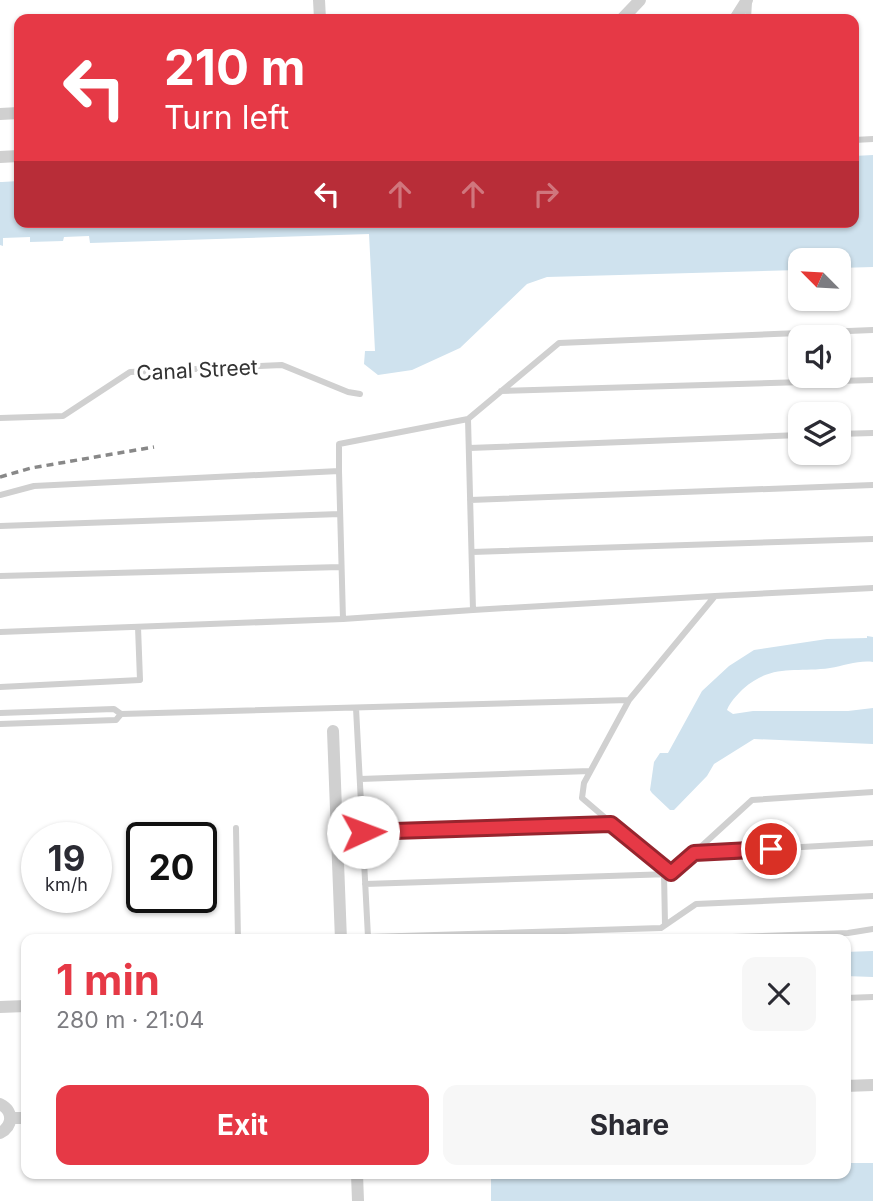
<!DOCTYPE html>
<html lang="en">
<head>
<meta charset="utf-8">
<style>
  :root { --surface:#fff; --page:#f7f7f7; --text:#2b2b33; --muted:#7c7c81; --accent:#e63946 }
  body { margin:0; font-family:Inter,sans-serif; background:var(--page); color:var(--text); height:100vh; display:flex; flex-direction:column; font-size:26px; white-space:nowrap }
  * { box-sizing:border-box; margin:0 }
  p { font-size:23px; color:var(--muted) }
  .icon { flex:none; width:38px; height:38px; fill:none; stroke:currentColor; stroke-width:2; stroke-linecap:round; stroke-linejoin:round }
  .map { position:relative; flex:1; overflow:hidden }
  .sheet { position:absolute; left:21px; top:934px; width:830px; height:245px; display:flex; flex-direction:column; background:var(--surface); border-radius:14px; box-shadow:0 2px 5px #0004 }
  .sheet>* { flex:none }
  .hud { position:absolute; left:14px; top:14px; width:845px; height:214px; border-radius:14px; box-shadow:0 2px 5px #0004; background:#e63946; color:#fff; overflow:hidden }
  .needle { width:46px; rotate:294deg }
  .tools { position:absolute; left:788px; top:248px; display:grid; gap:14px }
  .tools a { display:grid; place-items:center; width:63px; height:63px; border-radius:14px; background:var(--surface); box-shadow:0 2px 5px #0004; font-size:35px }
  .speed { position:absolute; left:21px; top:822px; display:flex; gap:14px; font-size:35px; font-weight:700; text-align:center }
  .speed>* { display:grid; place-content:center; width:91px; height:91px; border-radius:50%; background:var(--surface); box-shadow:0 2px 5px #0004; line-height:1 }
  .speed small { font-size:18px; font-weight:400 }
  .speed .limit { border:4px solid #111; border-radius:10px; background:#fff; color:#111 }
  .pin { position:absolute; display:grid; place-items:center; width:60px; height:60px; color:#fff; margin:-30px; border:4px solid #fff; border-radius:50%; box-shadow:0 2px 7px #0007 }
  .me { position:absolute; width:77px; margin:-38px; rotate:88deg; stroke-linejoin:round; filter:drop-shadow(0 0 5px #0008) }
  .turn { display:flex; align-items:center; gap:24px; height:147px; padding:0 35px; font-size:32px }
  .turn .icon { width:91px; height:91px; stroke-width:2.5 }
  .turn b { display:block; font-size:49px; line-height:60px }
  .lanes { display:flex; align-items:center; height:66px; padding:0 35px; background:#0003; justify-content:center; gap:35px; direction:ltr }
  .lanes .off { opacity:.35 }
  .round { display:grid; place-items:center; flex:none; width:74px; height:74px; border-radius:14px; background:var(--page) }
  .overview { display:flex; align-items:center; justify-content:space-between; height:119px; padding:0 35px }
  h1 { font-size:42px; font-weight:700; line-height:52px; color:var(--accent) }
  .action { display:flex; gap:14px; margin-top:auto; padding:14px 35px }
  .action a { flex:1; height:80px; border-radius:14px; background:var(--accent); color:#fff; font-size:28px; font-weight:700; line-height:80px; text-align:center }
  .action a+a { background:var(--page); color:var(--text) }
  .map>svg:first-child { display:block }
</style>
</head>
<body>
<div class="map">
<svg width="873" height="1201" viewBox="0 0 873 1201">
  <rect width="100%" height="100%" fill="#fff"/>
  <path fill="#cfe2ee" d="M873,155v112l-35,1v-7h-38v9l-253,7 -20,7 -67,64 -48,22 -34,5 -14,-11 1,-13h10l-6,-117 -279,9 -1,-7 -25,1 -1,4 -33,1v-5l-27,1v8l-3,-1v-63h2l17,-1v41h835v-66z
    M867,636l6,1v25c-14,-2 -29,4 -43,6 -34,5 -58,-5 -87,21 -6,6 -13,13 -16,21l6,4 20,-3h95l25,-3v36l-119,-5 -40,25 -7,12 -33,34h-4l-18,-17 -2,-3 4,-28 6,-9h8l34,-62 27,-25 25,-16 73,-11 40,-1z
    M873,951v26l-28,-1v-24z
    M845,1163h28v38h-382v-25l354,-2z"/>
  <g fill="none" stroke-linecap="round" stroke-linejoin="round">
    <path stroke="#d0d0d0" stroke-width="6" d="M748,19l1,-17
      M854,140l19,-1
      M501,391l372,-11
      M0,418l63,-2 67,-44 152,-7 66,27 12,2
      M468,419l5,191 242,-14
      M838,434l35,-1
      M469,448l331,-13
      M0,495l34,-9 305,-15v-27l129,-25 91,-76 314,-13
      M470,500l403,-15
      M0,526l340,-12
      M472,552l401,-13
      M0,576l341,-9
      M343,619l130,-9
      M0,632l343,-13 -4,-148
      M0,687l140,-7 -2,-53
      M629,700l-45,83 -2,15 89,76 81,-74 121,-8
      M356,708l12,229 293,-9 35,-24 177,-8
      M0,713l114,-4 7,5 -5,6 -116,4
      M121,714l508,-14 86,-104 158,-8
      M360,779l230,-8
      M236,828l2,112
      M363,832l248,-8
      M694,853l179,-10
      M664,873l1,52
      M365,884l306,-10
      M721,940l11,-3 116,-4 25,-4
      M845,998l28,-1"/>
    <path stroke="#d0d0d0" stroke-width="12" d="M319,0l1,19
      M622,19l18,-19
      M735,19l12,-19
      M0,114l19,-1
      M0,157l19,-1
      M333,731l8,209
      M0,1007l26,-1
      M845,1086l28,-1
      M0,1104c14,7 13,22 0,29
      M11,1118h15
      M357,1174l1,27"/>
    <path stroke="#888" stroke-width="3.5" stroke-dasharray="7 5" stroke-linecap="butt" d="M0,477l31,-9 123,-21"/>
  </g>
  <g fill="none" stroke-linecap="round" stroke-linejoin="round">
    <defs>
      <path id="route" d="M363,832l248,-8 60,49 23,-20 77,-4"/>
    </defs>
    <use href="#route" stroke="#96252e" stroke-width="18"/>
    <use href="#route" stroke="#e63946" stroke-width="12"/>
  </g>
  <g text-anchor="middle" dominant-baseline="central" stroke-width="7" stroke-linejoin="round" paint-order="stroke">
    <g font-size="21" fill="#333" stroke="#fff">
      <text transform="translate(197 370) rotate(-3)">Canal Street</text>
    </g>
  </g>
</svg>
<div class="tools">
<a><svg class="needle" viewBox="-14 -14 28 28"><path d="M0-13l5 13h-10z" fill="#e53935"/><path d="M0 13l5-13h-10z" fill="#7c7c81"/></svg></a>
<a><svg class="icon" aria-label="sound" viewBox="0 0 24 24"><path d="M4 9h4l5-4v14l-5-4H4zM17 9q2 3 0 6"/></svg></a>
<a><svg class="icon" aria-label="layers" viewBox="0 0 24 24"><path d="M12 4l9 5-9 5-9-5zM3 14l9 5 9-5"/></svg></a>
</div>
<div class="speed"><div>19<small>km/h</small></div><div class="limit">20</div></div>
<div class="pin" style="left:771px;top:849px;background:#d93025"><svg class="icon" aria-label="arrive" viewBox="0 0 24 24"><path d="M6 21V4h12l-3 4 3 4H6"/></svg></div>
<svg class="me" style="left:363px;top:832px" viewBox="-20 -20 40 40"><circle r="19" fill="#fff"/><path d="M0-13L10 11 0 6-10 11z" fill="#e63946"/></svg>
<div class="hud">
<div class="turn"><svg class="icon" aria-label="left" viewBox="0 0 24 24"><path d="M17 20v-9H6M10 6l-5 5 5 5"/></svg><div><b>210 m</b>Turn left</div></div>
<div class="lanes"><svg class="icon" aria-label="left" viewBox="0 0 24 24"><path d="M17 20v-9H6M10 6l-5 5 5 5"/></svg><svg class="icon off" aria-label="ahead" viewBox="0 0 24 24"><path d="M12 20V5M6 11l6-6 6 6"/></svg><svg class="icon off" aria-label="ahead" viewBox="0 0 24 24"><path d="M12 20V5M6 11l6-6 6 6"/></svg><svg class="icon off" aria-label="right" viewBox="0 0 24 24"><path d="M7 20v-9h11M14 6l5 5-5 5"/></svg></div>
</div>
<section class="sheet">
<div class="overview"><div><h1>1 min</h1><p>280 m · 21:04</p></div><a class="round"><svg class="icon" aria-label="close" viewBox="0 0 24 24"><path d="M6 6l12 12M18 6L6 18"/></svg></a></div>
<div class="action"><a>Exit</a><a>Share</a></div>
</section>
</div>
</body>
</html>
